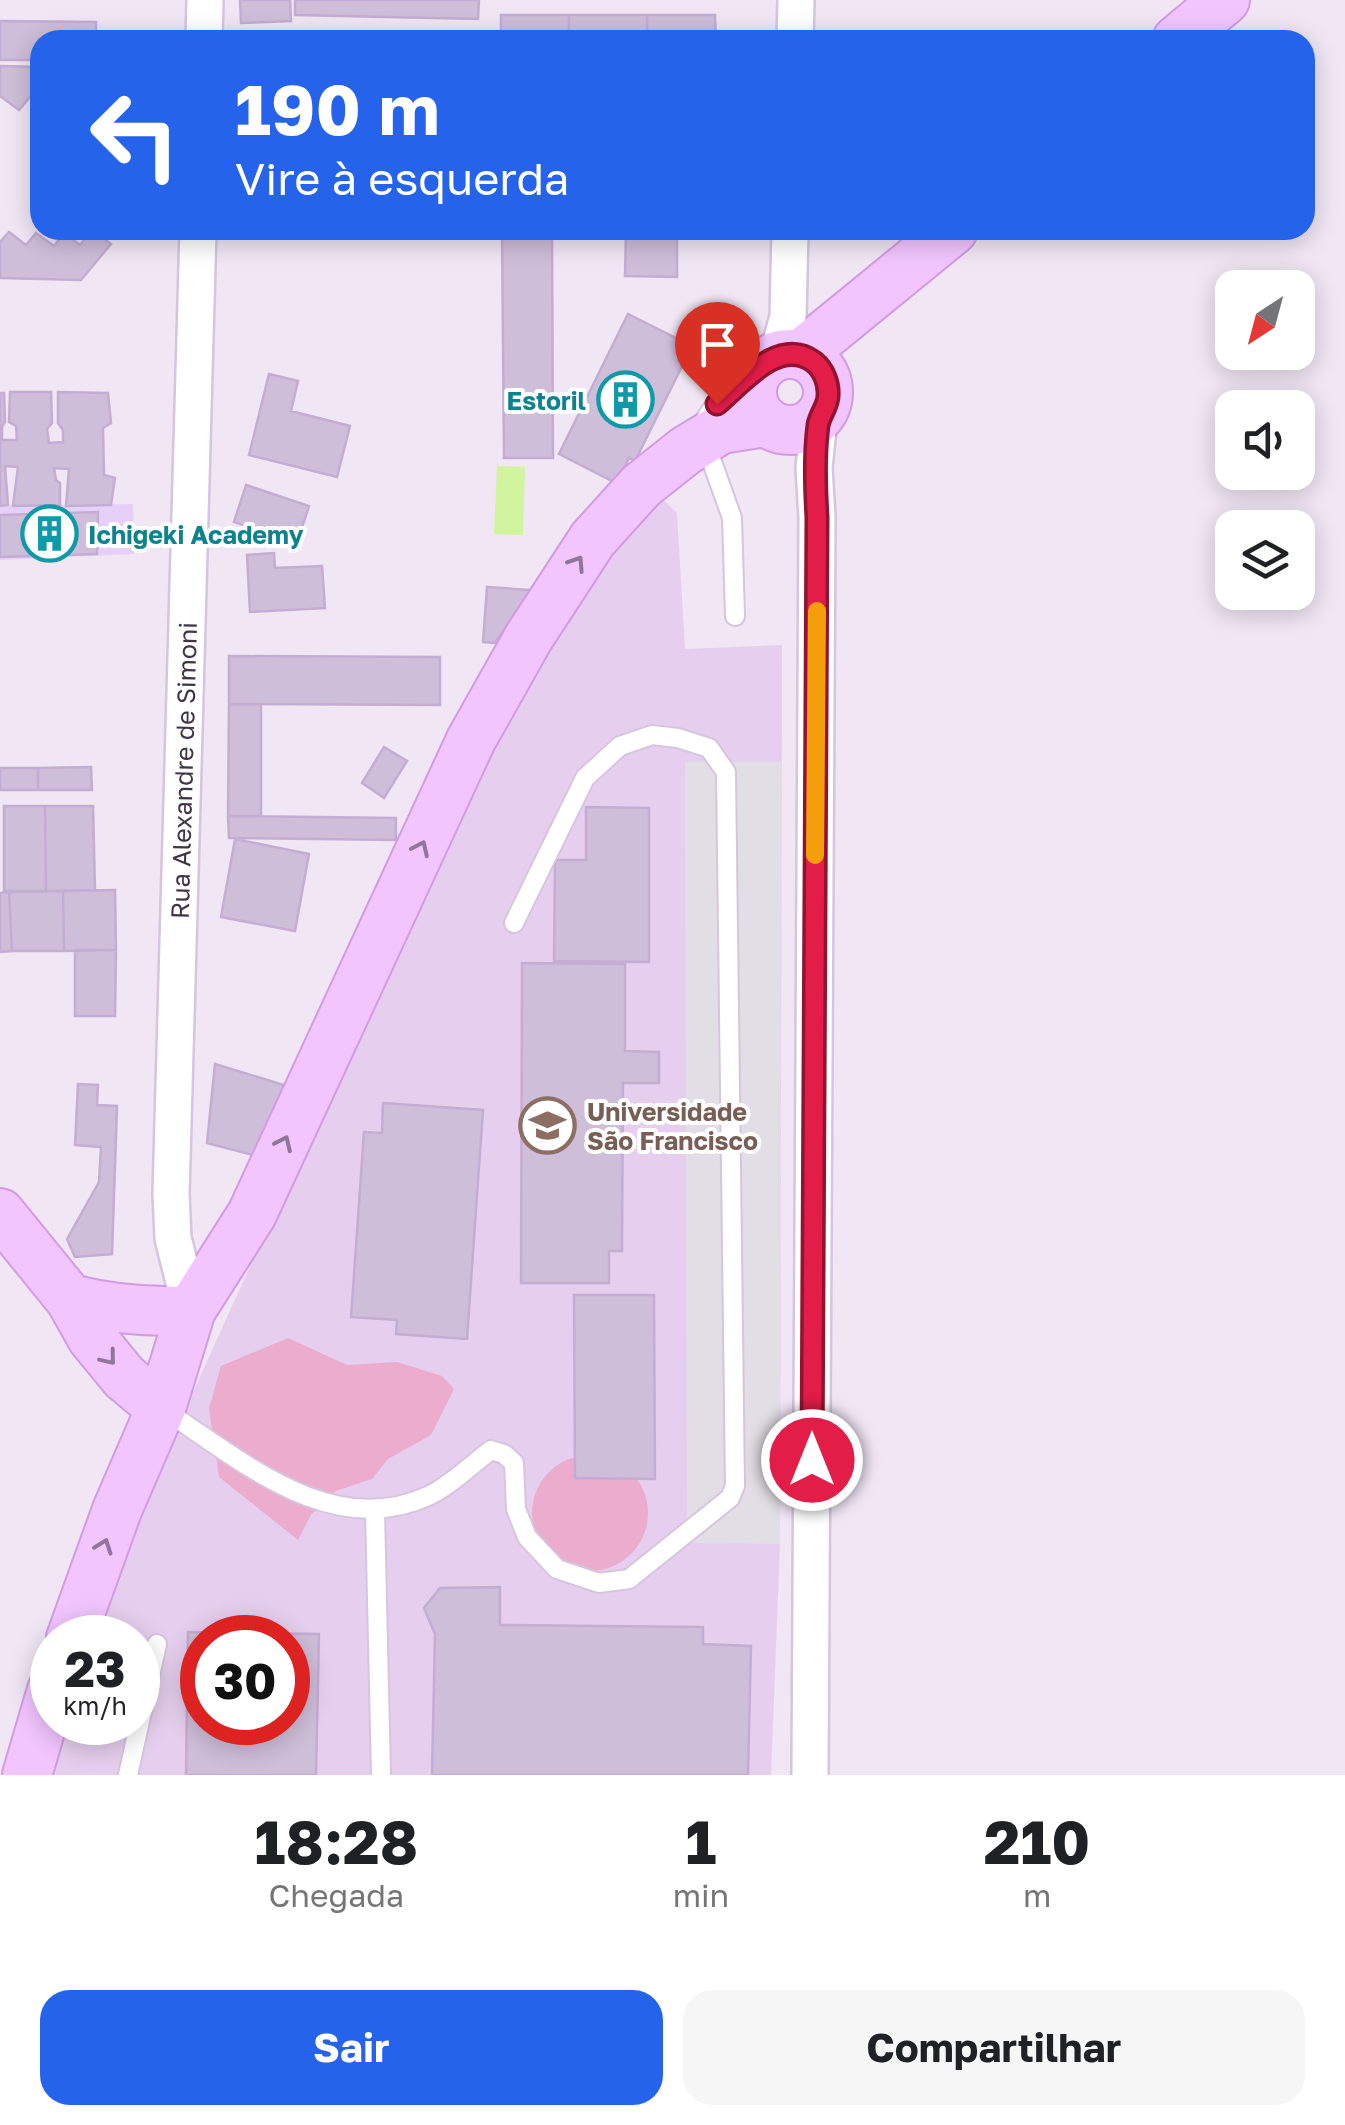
<!DOCTYPE html>
<html lang="pt">
<head>
<meta charset="utf-8">
<style>
  :root { --surface:#fff; --page:#f6f6f6; --text:#202124; --muted:#757577; --accent:#2563eb }
  body { margin:0; font-family:"Golos Text",sans-serif; background:var(--page); color:var(--text); height:100vh; display:flex; flex-direction:column; font-size:38px; white-space:nowrap }
  * { box-sizing:border-box; margin:0 }
  p { font-size:32px; color:var(--muted) }
  .icon { flex:none; width:55px; height:55px; fill:none; stroke:currentColor; stroke-width:2; stroke-linecap:round; stroke-linejoin:round }
  .map { position:relative; height:1775px; overflow:hidden }
  .details { display:flex; flex-direction:column; background:var(--surface); flex:1 }
  .details>* { flex:none }
  .top-card { position:absolute; left:30px; top:30px; width:1285px; height:210px; border-radius:30px; box-shadow:0 5px 25px #0003; background:#2563eb; color:#fff; overflow:hidden }
  .needle { width:65px; rotate:216deg }
  .controls { position:absolute; left:1215px; top:270px; display:grid; gap:20px }
  .controls a { display:grid; place-items:center; width:100px; height:100px; border-radius:20px; background:var(--surface); box-shadow:0 5px 25px #0003; font-size:50px }
  .speed { position:absolute; left:30px; top:1615px; display:flex; gap:20px; font-size:50px; font-weight:700; text-align:center }
  .speed>* { display:grid; place-content:center; width:130px; height:130px; border-radius:50%; background:var(--surface); box-shadow:0 5px 25px #0003; line-height:1 }
  .speed small { font-size:25px; font-weight:400 }
  .speed .limit { border:15px solid #d22; background:#fff; color:#111 }
  .pin { position:absolute; display:grid; place-items:center; width:85px; height:85px; color:#fff; margin:-102px -42px; border-radius:50% 50% 50% 0; rotate:-45deg; box-shadow:0 0 10px #0007 }
  .pin .icon { rotate:45deg }
  .me { position:absolute; width:110px; margin:-55px; rotate:0deg; stroke-linejoin:round; filter:drop-shadow(0 0 8px #0008) }
  .turn { display:flex; align-items:center; gap:35px; height:210px; padding:0 40px; font-size:45px }
  .turn .icon { width:130px; height:130px; stroke-width:2.5 }
  .turn b { display:block; font-size:70px; line-height:85px }
  .eta { display:flex; justify-content:space-evenly; align-items:center; height:170px; text-align:center }
  .eta b { font-size:60px; font-weight:700; line-height:70px }
  .cta { display:flex; gap:20px; margin-top:auto; padding:20px 40px }
  .cta a { flex:1; height:115px; border-radius:30px; background:var(--accent); color:#fff; font-size:40px; font-weight:700; line-height:115px; text-align:center }
  .cta a+a { background:var(--page); color:var(--text) }
  .map>svg:first-child { display:block }
</style>
</head>
<body>
<div class="map">
<svg width="1345" height="1775" viewBox="0 0 1345 1775">
  <rect width="100%" height="100%" fill="#f0e6f4"/>
  <path fill="#e7d0f7" d="M133,504l1,50 -134,6v-54z"/>
  <path fill="#e6cfee" fill-rule="evenodd" d="M658,495l19,18 8,136 97,-4 -2,899 -9,231h-730l16,-52 81,-1v-84l-49,-1 58,-143 374,-827zM202,1638h86v84h-86z"/>
  <path fill="#ebaccd" d="M288,1338l59,27 50,-3 45,14 12,13 -23,46 -43,24 -16,20 -36,12 -25,24 -13,25 -79,-63 -10,-69 12,-42z
    M532 1513a58 58 0 1 1 116 0a58 58 0 1 1-116 0Z"/>
  <path fill="#e2dee5" d="M685,762h96l-1,782 -93,-1z"/>
  <path fill="#d0f59e" d="M497,466l28,1 -2,68 -29,-1z"/>
  <path fill="#cfbed9" stroke="#c4add2" stroke-width="2.5" fill-rule="evenodd" d="M240,0h50l1,21 -50,2z
    M295,0h184l-1,19 -183,-4z
    M501,15h68v25h-68z
    M569,15h78v25h-78z
    M647,15h68l1,25h-69z
    M0,21l96,1v18h-56v20h-40z
    M0,66l40,1v38l-10,-8 -11,13 -19,-14z
    M92,230l19,14 -30,36 -81,-2v-36l9,-10 17,13 10,-12 18,13 10,-13 16,12z
    M502,230h50l1,228h-49z
    M626,230h51v47l-52,-1z
    M628,314l64,32 -57,115 -6,-3 -13,25 -57,-29z
    M269,374l29,7 -7,30 59,15 -13,51 -88,-22z
    M10,392h41l1,31 -5,6 2,14 14,-1v-12l-5,-7v-31l50,1 3,30 -8,5 1,47 11,3 -4,27 -45,1 3,-37 -15,-1 2,12 4,3v22l-47,1 5,-39 -13,-1 3,39 -8,1v-113h4l1,29 -3,5v13h15l-1,-14 -7,-4z
    M246,485l63,21 -12,37 -63,-21z
    M98,512l-1,42 -97,3v-42z
    M274,553l1,15 47,-2 3,42 -75,4 -3,-57z
    M487,587l44,3 -36,53 -12,-1z
    M229,656l211,1v48l-211,-1z
    M229,704h32v112h-33z
    M384,747l23,14 -23,37 -22,-15z
    M91,767l1,23h-54v-22z
    M0,768h38v22h-38z
    M4,806h41l1,85h-42z
    M45,806h48l2,84 -49,1z
    M586,807l63,1v154l-95,-1 1,-101h31z
    M228,816l168,2v22l-167,-2z
    M235,839l74,15 -14,77 -74,-14z
    M115,890l1,60 -52,1 -1,-60z
    M63,891l1,60h-52l-3,-59z
    M9,892l3,59 -12,1v-59z
    M75,950h41l-1,66h-40z
    M522,963l103,1v87l34,1v31h-36l-1,168h-13v32h-88z
    M215,1064l72,22 -30,70 -50,-13z
    M78,1084l20,1 -1,20 20,1 -5,148 -37,3 -8,-18 32,-57 2,-35 -26,-2z
    M383,1103l100,7 -16,229 -71,-5 1,-14 -46,-3 13,-185 18,1z
    M574,1295h80l1,184 -80,-1z
    M500,1587v38l203,2v17l48,2 -3,129h-316l3,-141 -11,-26 16,-20z
    M188,1632l131,2 -3,141h-130zM202,1638h86v84h-86z"/>
  <g fill="none" stroke-linecap="round" stroke-linejoin="round">
    <defs>
      <path id="lane" d="M735,616l-3,-98 -31,-87c6,-27 39,-47 59,-64
        M161,1408c78,50 169,133 267,88 22,-10 43,-31 63,-46l13,4 10,9 2,46 11,28 30,32 42,14 30,-4 101,-81 5,-12 -9,-714 -17,-24 -31,-10 -26,-3 -32,11 -35,32 -71,145
        M375,1511l6,264
        M128,1775l29,-131"/>
      <g id="street">
        <path d="M204,40l1,-40"/>
        <path d="M795,40l1,-40"/>
        <path d="M777,356l11,-39 2,-87"/>
        <path id="s1" d="M191,1310l-18,-72 -2,-44 27,-964"/>
        <path d="M810,1775l7,-1258 -3,-49 5,-49"/>
      </g>
      <path id="secondary" d="M1177,40l48,-40
        M752 392a38 38 0 1 1 76 0a38 38 0 1 1-76 0Z
        M800,355l153,-125
        M0,1213l70,86 22,39 32,39 37,31
        M70,1299c41,10 78,14 121,11
        M71,1638l46,-128 44,-102 30,-98 61,-96 219,-474 58,-103 64,-98 48,-53 44,-35 36,-22 44,-7
        M27,1775l25,-85"/>
    </defs>
    <use href="#lane" stroke="#d6c5de" stroke-width="22"/>
    <use href="#street" stroke="#d6c5de" stroke-width="40"/>
    <use href="#secondary" stroke="#d29be3" stroke-width="52"/>
    <use href="#lane" stroke="#fff" stroke-width="18"/>
    <use href="#street" stroke="#fff" stroke-width="35"/>
    <use href="#secondary" stroke="#f2c5ff" stroke-width="48"/>
  </g>
  <defs><path id="oneway-chevron" d="M-2-3.5L2.5 0L-2 3.5" fill="none" stroke-width="1.6" stroke-linecap="round" stroke-linejoin="round" transform="scale(2.5)"/></defs>
  <g stroke="#90769a">
    <use href="#oneway-chevron" transform="translate(577 563) rotate(-57)"/>
    <use href="#oneway-chevron" transform="translate(421 848) rotate(-65)"/>
    <use href="#oneway-chevron" transform="translate(284 1143) rotate(-65)"/>
    <use href="#oneway-chevron" transform="translate(109 1358) rotate(51)"/>
    <use href="#oneway-chevron" transform="translate(104 1546) rotate(-70)"/>
  </g>
  <g fill="none" stroke-linecap="round" stroke-linejoin="round">
    <defs>
      <path id="route" d="M717,404c25,-21 62,-68 97,-42 10,8 15,22 14,34 0,10 -8,18 -10,29 -4,31 -3,61 -1,92l-5,943"/>
    </defs>
    <use href="#route" stroke="#92132f" stroke-width="25"/>
    <use href="#route" stroke="#e11d48" stroke-width="18"/>
    <path stroke="#f59e0b" stroke-width="18" d="M815,855l2,-244"/>
  </g>
  <defs>
    <symbol id="building-ring" viewBox="-11 -11 22 22"><circle r="9.5" fill="#fff" stroke="#0f9aa8" stroke-width="1.5"/><path d="M-4-6H4V6H1V3H-1V6H-4ZM-2.5-4.3h1.7v1.8h-1.7ZM.8-4.3h1.7v1.8H.8ZM-2.5-1h1.7V.8h-1.7ZM.8-1h1.7V.8H.8Z" fill="#0f9aa8"/></symbol>
    <symbol id="university-ring" viewBox="-11 -11 22 22"><circle r="9.5" fill="#fff" stroke="#8d6e63" stroke-width="1.5"/><path d="M0-5L7-2L0 1L-7-2ZM-4 1L0 2.5L4 1V4Q0 6-4 4Z" fill="#8d6e63"/></symbol>
  </defs>
  <g fill-rule="evenodd">
    <use href="#building-ring" x="594" y="368" width="63" height="63"/>
    <use href="#building-ring" x="18" y="502" width="63" height="63"/>
    <use href="#university-ring" x="516" y="1094" width="63" height="63"/>
  </g>
  <g text-anchor="middle" dominant-baseline="central" stroke-width="8" stroke-linejoin="round" paint-order="stroke">
    <g font-size="25" font-weight="bold" fill="#0d838f" stroke="#fff" text-anchor="end">
      <text x="586" y="400">Estoril</text>
      <text x="88" y="534" text-anchor="start">Ichigeki Academy</text>
    </g>
    <g font-size="25" fill="#403547" stroke="#fff">
      <text stroke="none"><textPath href="#s1" startOffset="542">Rua Alexandre de Simoni</textPath></text>
    </g>
    <g font-size="25" font-weight="bold" fill="#785e54" stroke="#fff" text-anchor="start">
      <text x="587" y="1111">Universidade<tspan x="587" dy="29">São Francisco</tspan></text>
    </g>
  </g>
</svg>
<div class="controls">
<a><svg class="needle" viewBox="-14 -14 28 28"><path d="M0-13l5 13h-10z" fill="#e53935"/><path d="M0 13l5-13h-10z" fill="#757577"/></svg></a>
<a><svg class="icon" aria-label="sound" viewBox="0 0 24 24"><path d="M4 9h4l5-4v14l-5-4H4zM17 9q2 3 0 6"/></svg></a>
<a><svg class="icon" aria-label="layers" viewBox="0 0 24 24"><path d="M12 4l9 5-9 5-9-5zM3 14l9 5 9-5"/></svg></a>
</div>
<div class="speed"><div>23<small>km/h</small></div><div class="limit">30</div></div>
<div class="pin" style="left:717px;top:404px;background:#d93025"><svg class="icon" aria-label="arrive" viewBox="0 0 24 24"><path d="M6 21V4h12l-3 4 3 4H6"/></svg></div>
<svg class="me" style="left:812px;top:1460px" viewBox="-20 -20 40 40"><circle r="17" fill="#e11d48" stroke="#fff" stroke-width="3"/><path d="M0-11L8 9 0 5-8 9z" fill="#fff"/></svg>
<div class="top-card">
<div class="turn"><svg class="icon" aria-label="left" viewBox="0 0 24 24"><path d="M17 20v-9H6M10 6l-5 5 5 5"/></svg><div><b>190 m</b>Vire à esquerda</div></div>
</div>
</div>
<section class="details">
<div class="eta">
<div><b>18:28</b><p>Chegada</p></div>
<div><b>1</b><p>min</p></div>
<div><b>210</b><p>m</p></div>
</div>
<div class="cta"><a>Sair</a><a>Compartilhar</a></div>
</section>
</body>
</html>
